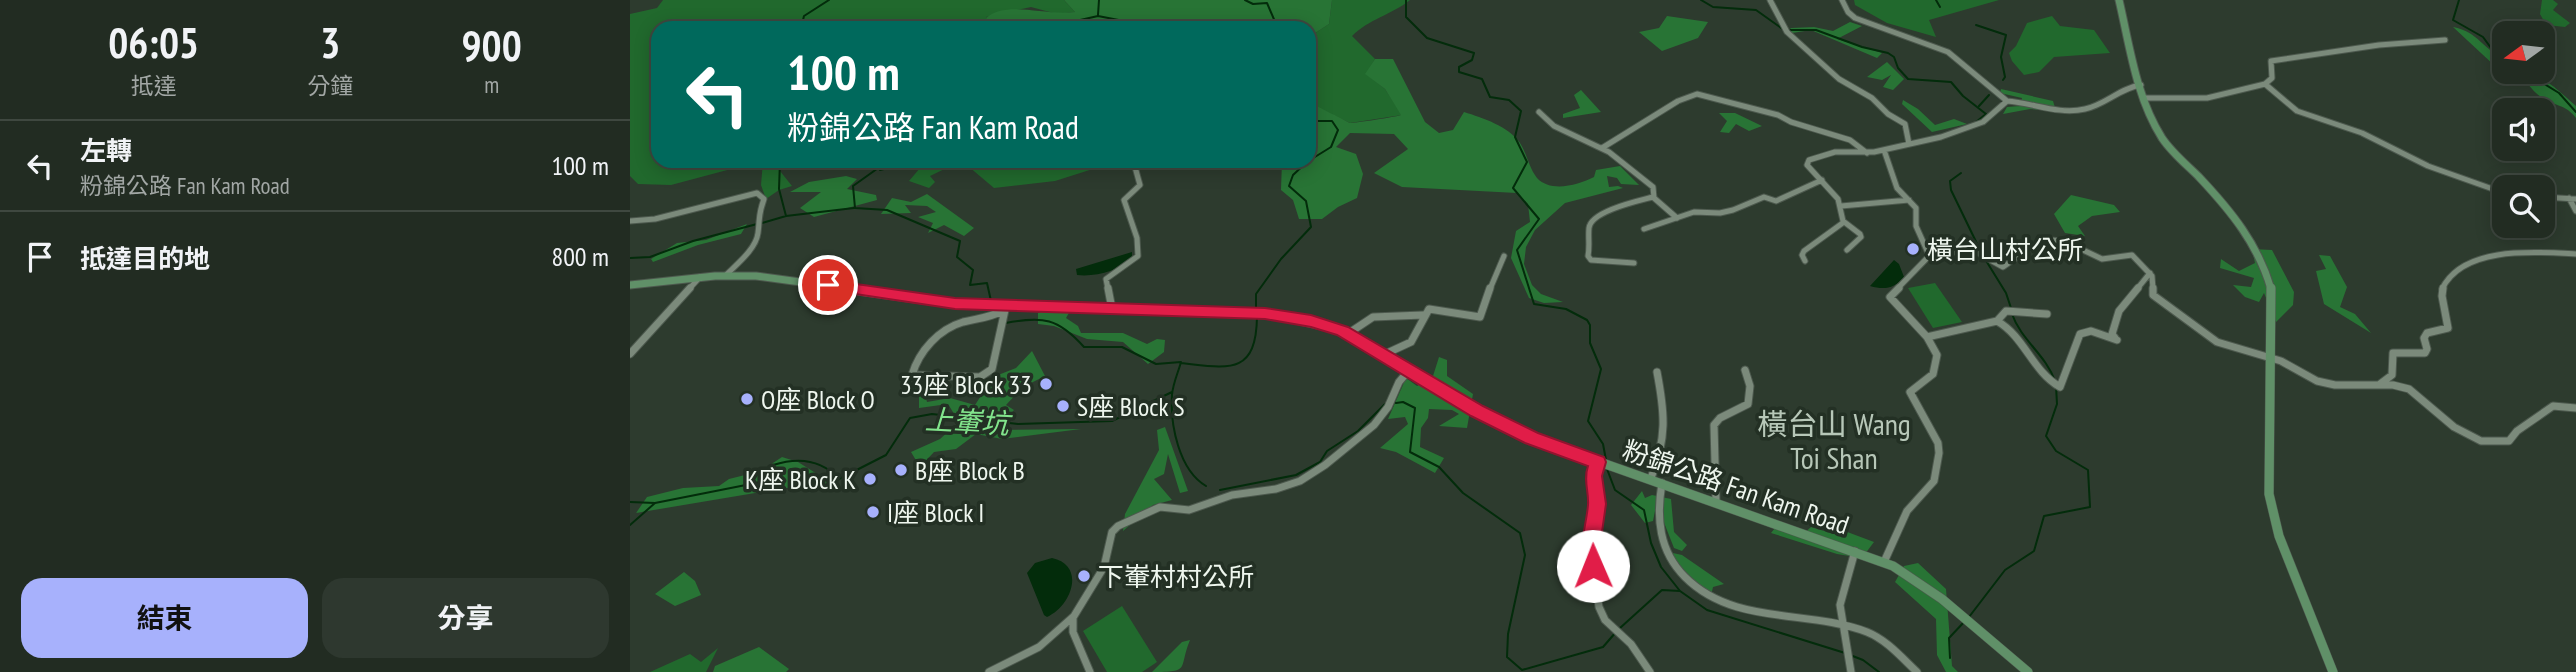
<!DOCTYPE html>
<html lang="zh-TW">
<head>
<meta charset="utf-8">
<style>
  :root { --surface:#222c22; --page:#2e382f; --text:#f1f3f6; --muted:#a2a7a5; --line:#3f4840; --accent:#a7b1fc }
  body { margin:0; font-family:"PT Sans Narrow","Noto Sans TC",sans-serif; background:var(--page); color:var(--text); height:100vh; display:flex; flex-direction:column; font-size:26px; white-space:nowrap }
  * { box-sizing:border-box; margin:0 }
  p { font-size:23px; color:var(--muted) }
  .icon { flex:none; width:38px; height:38px; fill:none; stroke:currentColor; stroke-width:2; stroke-linecap:round; stroke-linejoin:round }
  .map { position:relative; flex:1; overflow:hidden }
  .sheet { display:flex; flex-direction:column; background:var(--surface); width:630px }
  .sheet>* { flex:none }
  .top-card { position:absolute; left:21px; top:21px; width:665px; height:147px; border-radius:21px; box-shadow:0 4px 18px #0003,0 0 0 2px var(--line); background:#00695c; color:#fff; overflow:hidden }
  .needle { width:46px; rotate:255deg }
  .fabs { position:absolute; left:1862px; top:21px; display:grid; gap:14px }
  .fabs a { display:grid; place-items:center; width:63px; height:63px; border-radius:14px; background:var(--surface); box-shadow:0 4px 18px #0003,0 0 0 2px var(--line); font-size:35px }
  .pin { position:absolute; display:grid; place-items:center; width:60px; height:60px; color:#fff; margin:-30px; border:4px solid #fff; border-radius:50%; box-shadow:0 2px 7px #0007 }
  .me { position:absolute; width:77px; margin:-38px; rotate:359deg; stroke-linejoin:round; filter:drop-shadow(0 0 5px #0008) }
  .turn { display:flex; align-items:center; gap:24px; height:147px; padding:0 21px; font-size:32px }
  .turn .icon { width:91px; height:91px; stroke-width:2.5 }
  .turn b { display:block; font-size:49px; line-height:60px }
  .eta { display:flex; justify-content:space-evenly; align-items:center; height:119px; text-align:center }
  .eta b { font-size:42px; font-weight:700; line-height:49px }
  .action { display:flex; gap:14px; margin-top:auto; padding:14px 21px }
  .action a { flex:1; height:80px; border-radius:21px; background:var(--accent); color:#111; font-size:28px; font-weight:700; line-height:80px; text-align:center }
  .action a+a { background:var(--page); color:var(--text) }
  ul { padding:0; list-style:none }
  li { display:flex; align-items:center; gap:21px; height:91px; padding:0 21px; border-top:2px solid var(--line) }
  li div { flex:1 }
  li b { display:block; font-size:26px }
  li em { font-style:normal }
  main { display:flex; flex:1; min-height:0 }
  .map>svg:first-child { display:block }
</style>
</head>
<body>
<main>
<section class="sheet">
<div class="eta">
<div><b>06:05</b><p>抵達</p></div>
<div><b>3</b><p>分鐘</p></div>
<div><b>900</b><p>m</p></div>
</div>
<ul>
<li><svg class="icon" aria-label="left" viewBox="0 0 24 24"><path d="M17 20v-9H6M10 6l-5 5 5 5"/></svg><div><b>左轉</b><p>粉錦公路 Fan Kam Road</p></div><em>100 m</em></li>
<li><svg class="icon" aria-label="arrive" viewBox="0 0 24 24"><path d="M6 21V4h12l-3 4 3 4H6"/></svg><div><b>抵達目的地</b></div><em>800 m</em></li>
</ul>
<div class="action"><a>結束</a><a>分享</a></div>
</section>
<div class="map">
<svg width="1946" height="672" viewBox="0 0 1946 672">
  <rect width="100%" height="100%" fill="#2d3b2e"/>
  <path fill="#21692d" d="M33,0h401l11,12 -18,2 -26,-7 -45,10 9,11h-337v133h103l-90,24 -33,-1 -8,-8v-162l27,-6z
    M702,0h78c-19,15 -41,19 -58,36l23,23 -9,15 19,15 17,26 -52,8 -41,-20v-66l20,-13z
    M1224,0h145l-70,20 7,17 -49,-14 -32,-18z
    M1912,0h11l5,4 -5,6 17,13 -5,4 -19,-2 -6,-11z
    M1422,16l8,10 34,4 16,23 -56,4 -15,15 -15,3 -12,-14 -3,-8 7,-7 11,-23z
    M133,161h9l20,25 -13,4 -13,9 -5,-14z
    M296,161h35l-31,15 5,6 -6,6 -20,-7z
    M332,161h156l-63,20 -61,7z
    M1305,283l27,39 -29,6 -25,-40z
    M492,606l35,56 -15,10h-35l-24,-41z
    M88,648l-12,24h-56l40,-18 11,8z"/>
  <path fill="#287435" d="M434,0h268l-3,24 -20,13v-9h-314l-9,-10c21,-18 57,-2 89,-6z
    M1037,16l41,6 -10,16 -36,13 -23,-19 20,-4z
    M1220,22l12,4 -25,13 45,14 -5,5 -66,-28 -25,4 5,-6 23,-1 19,4z
    M1823,27c26,5 30,23 51,31v11l-8,-2z
    M745,59h18l32,63 14,11 14,-3 11,-18c19,6 44,14 56,31 7,11 9,25 17,35 14,15 41,7 57,-1l2,-7 24,-4 19,19 -18,-1 -4,-6 -10,-2 2,11 9,-1 5,2 -58,15 -30,27 -9,17 -2,17 8,21 9,9 22,8 -19,1 -15,-5 -18,-40 5,-27 14,-9 -2,-18 -11,-11 -115,-6 -28,-14 34,-24 -14,-15 -44,-1 -14,14 20,7 7,20 -6,24 -19,9 -16,12h-23l-6,-19 -12,-10 1,-29h27v-58c7,2 39,19 41,20 5,0 46,-6 51,-8l-16,-26 -20,-15z
    M1257,62l17,17 -11,11 -10,-3 8,-12 -9,5 -15,-3z
    M1886,72c26,0 41,18 60,34v12c-10,-14 -23,-12 -35,-21 -10,-7 -16,-18 -25,-25z
    M1371,89l52,12 3,10 -26,-2 -27,5 4,-7 13,-1 2,-8 -22,-5z
    M951,90l20,22 -38,6v-4l17,-6 -6,-13z
    M1273,100l15,9 17,16 19,-6 13,5 -35,8 -30,-28z
    M1089,113h16l27,13 -13,5 -13,-7 -7,9 -9,-1 7,-11z
    M216,176l11,3 -10,10 29,6 1,5 -63,17 -14,-9 21,-16h-31l19,-10z
    M297,194l47,34 -10,8 -20,-11 -16,8 5,-10 -15,-6 18,-5 -9,-6 -22,-1 6,8 -30,1 11,-16 19,4z
    M1441,195l43,10 6,7 -28,4 -14,10 7,10 -20,-3 -11,-19z
    M117,224l-6,10 -43,11 -45,17 -2,-3 26,-16 29,-3z
    M1622,249l20,1 22,42 -1,13 -17,17 -12,-29 -5,9 -14,-5 -12,-12 18,2 3,-9 -34,-10 1,-9 18,12 16,-8z
    M1689,255l11,1 17,31 -7,20 15,7 16,19 -47,-29 -8,-33 10,-2z
    M428,306l12,5 -4,7 12,8 3,7h42l24,11 10,-5 8,1 -1,12 -16,12 -25,-22 -36,-3 -33,-13 -16,-2v-11z
    M402,351l13,25 -22,11 -17,18 8,5 -18,20 85,-1 -79,10 -26,-5 -20,15 -22,3 -14,15 -9,-15 29,-13 19,-17 -11,-18 -29,4v-19h-6v-5l8,-5 6,23 23,-4 25,7 18,-28 23,-9z
    M809,357l8,3v16l26,18 -6,34 -28,-2 20,-12 -7,-4 -23,-1 -1,9 -7,10 -1,19 24,11 -9,15 -39,-21 -16,-4 28,-24 -3,-7 -17,2 18,-41 11,8 16,-10z
    M535,427l23,64 -8,2 -12,-39 -4,20 -10,5 18,21 -19,5 -30,26 2,-17 34,-64 -2,-20z
    M152,457l16,5 40,25 -54,1 -148,25 11,-16 36,-9 36,-2 10,-7 32,-8z
    M1012,491l3,7 7,-3 19,4 3,33 13,13 -5,6 -8,-3 -11,-28 -8,-9 -2,10 -8,2 -14,-18z
    M1181,527l23,7 8,-4 32,12 -12,16 -25,-4 -66,-21 4,-5 25,9z
    M1043,553l9,2 42,29 -11,3 -2,9 -35,-32z
    M1288,563l28,26 6,77 6,6h-12l-9,-17 -1,-36 -41,-37 9,-16z
    M54,572l11,9 6,14 -26,11 -20,-12z
    M560,640c-12,29 2,32 -38,32l30,-30z
    M129,647l30,22 -3,3h-73l2,-6z"/>
  <path fill="#032c0b" d="M502,252v5c-12,14 -36,20 -55,18l-1,-6z
    M1264,260l5,4 5,13c-10,12 -20,13 -34,9z
    M422,558c34,7 20,48 -5,59l-3,-2 -17,-42 8,-10z"/>
  <g fill="none" stroke-linecap="round" stroke-linejoin="round">
    <path stroke="#032c0b" stroke-width="2" d="M615,0l8,4 14,-1 9,21 -4,4
      M776,0v17l21,21 47,15 -2,7 -13,7v5l23,7 8,18 19,3 12,11 -6,26 12,25 -14,26 26,31 -22,31 17,54 32,5 21,11 3,5v18l11,26 -13,52 15,23 3,16
      M1071,0l12,7 43,3 28,20
      M1306,0l4,7
      M1829,0l-6,20 30,17 16,22 5,2
      M468,15l1,-15
      M384,23l44,2 40,-9 36,7v5
      M1346,25l30,10 -5,22 4,20 -2,3
      M171,28l3,-12 25,-16
      M1160,30h26l46,17 26,6 6,4 4,11 10,11 43,3 12,14 23,18 -10,8
      M1895,72l34,21 17,19
      M1349,106l10,-11
      M679,121h23l6,9 -7,17 -21,13
      M150,161l-1,28 7,27 68,-8
      M258,161l-35,25 2,22 32,2 73,31 -3,16 16,13 -3,15 17,-2 4,18
      M250,170l35,-9
      M1331,173l-11,8 1,9 31,64
      M132,223l24,-7
      M0,258l20,-1 43,-16 64,-17
      M1355,259l21,34 5,15
      M626,311v-17l25,-35 30,-32 -5,-26 -17,-15 4,-11 15,-14
      M1382,314c9,26 34,41 43,67
      M376,323c37,-7 52,-5 78,24h38l34,17 25,-2c-3,11 -8,21 -9,33 -2,30 7,75 34,91
      M551,363c47,5 75,13 76,-46
      M766,403l7,-1 12,6 -5,44 29,15 24,26 57,40 5,22 -17,79 -1,23 15,13 81,-23 13,-15
      M977,469l8,21 29,20 7,33 10,24 19,24 27,19 138,43
      M590,490l76,-15 24,-13 7,-11 31,-20 27,-27
      M0,502l25,1 106,-21 12,-17c25,-8 48,-6 66,14l47,-24 24,-37 22,-4 86,10 94,-3 60,-29
      M0,525l25,-22
      M1339,617l36,-47 29,-19 10,-35 46,-9 -2,-37 -32,-19 -10,-15 11,-32 -1,-18
      M990,628l42,-38 18,1
      M1220,655l13,5 16,12
      M1320,658l-1,-20 16,-17"/>
    <defs>
      <path id="minor-far1" d="M1140,0l17,32 52,47 33,19 16,16 17,10 4,20
        M1212,0l6,12 7,6 93,34 59,49
        M1635,84l32,27 65,22 66,33 76,27
        M1514,98h63l58,-14 7,-6 -1,-17 108,-16 66,-5
        M909,112l15,14 55,26 44,35 1,11 23,20
        M972,148l76,-47 19,-7 81,21 13,7 59,18 17,13
        M1254,150l13,38 19,20v18l13,29
        M1913,197l33,2
        M1939,198l7,13
        M1211,206l68,-6
        M0,221l25,-2 102,-26 7,6c-6,16 -4,19 -6,34 -2,16 -21,31 -32,42
        M1014,229l50,-17 26,1 13,-3 31,-13 12,4 46,-21
        M1217,250l14,-13 -1,-3 -17,-13 -5,-22 -31,-34 2,-5 26,-8h39l67,-15 42,-15 24,-21c26,2 52,14 78,8 20,-4 35,-21 56,-24
        M1175,261l-3,-6 2,-4 40,-29
        M1004,263l-43,-3 -3,-4c2,-10 0,-18 1,-28 2,-17 49,-27 64,-31
        M59,289l11,-12
        M478,289l-2,-10 32,-23 -1,-18 -13,-38 16,-15 -5,-18
        M860,289l14,-33
        M1267,289l34,-35 43,-3 29,16 33,-23 13,-4 15,1 38,18 30,-4 20,21 1,13
        M1507,289l13,-16
        M1812,289c21,-44 95,-37 134,-35"/>
      <path id="minor" d="M478,288l4,21
        M1523,288v7l64,47 64,19 36,20 18,4h58l16,4 45,38 27,14h28l8,-10 36,-25 23,2
        M375,310l-13,59 -12,8 -68,-2c7,-24 27,-46 51,-53 17,-4 26,-4 42,-12z
        M375,310l2,-4
        M1367,321c28,16 35,50 63,66l20,-53 11,-3 26,9
        M719,333l24,-16 50,-2
        M1297,337l70,-16 9,-10 41,3
        M1485,338l-3,-4 7,-23 19,-23
        M0,354l60,-66
        M755,354l26,-12 18,-33 51,8 10,-29
        M1750,384l12,-9 1,-22h32l2,-4 -3,-11 3,-5 21,-5 -6,-32 1,-8
        M968,462l-5,14 4,28 -7,42 9,61 6,13 26,24 19,28
        M1021,478c16,-40 14,-64 6,-106
        M1032,483c-6,35 -3,68 23,94 49,49 122,32 182,55 20,8 35,26 50,40
        M1086,501l-2,-76 6,-7 28,-14 2,-18 -5,-16
        M1254,562l23,-51 27,-30 5,-28 -1,-10 -28,-51 23,-18 4,-19 -10,-18 -37,-40 9,-9
        M443,618v14l17,40
        M359,672l50,-25 35,-31 30,-49 8,-35 6,-6 42,-19 29,3 43,-15 44,-6 24,-8 25,-16 49,-40 14,-18 11,-25 11,-13
        M1221,672l-11,-67 15,-54"/>
      <path id="secondary-far1" d="M1489,0c11,47 17,97 43,138 10,15 25,27 37,39 32,34 59,67 72,112
        M0,285l85,-9h41l96,13"/>
      <path id="secondary" d="M209,288l116,16 315,10 68,15 11,4 128,78 55,27 361,128 49,33 86,73
        M1641,288l-2,206 10,42 54,136"/>
    </defs>
    <use href="#minor-far1" stroke="#4d594e" stroke-width="7"/>
    <use href="#minor" stroke="#4d594e" stroke-width="9"/>
    <use href="#secondary-far1" stroke="#4d594e" stroke-width="9"/>
    <use href="#secondary" stroke="#4d594e" stroke-width="10"/>
    <use href="#minor-far1" stroke="#7b8a7b" stroke-width="5"/>
    <use href="#minor" stroke="#7b8a7b" stroke-width="7"/>
    <use href="#secondary-far1" stroke="#609068" stroke-width="7"/>
    <use href="#secondary" stroke="#609068" stroke-width="9"/>
  </g>
  <path fill="#e11d48" stroke="#92132f" stroke-width="2" d="M198,280l127,18 310,10 46,7 37,12 135,79 55,27 66,24 2,5 -4,14 4,28 -6,42 3,20 -3,6 -7,3 -6,-3c-11,-22 -1,-43 1,-67 1,-14 -5,-25 0,-39l-63,-23 -54,-27 -134,-81 -26,-8 -46,-8 -310,-10 -133,-20 -2,-4 2,-4z"/>
  <g fill="#a7b1fc" stroke="#233024" stroke-width="2.5">
    <circle cx="1283" cy="249" r="7"/>
    <circle cx="416" cy="384" r="7"/>
    <circle cx="117" cy="399" r="7"/>
    <circle cx="433" cy="406" r="7"/>
    <circle cx="271" cy="470" r="7"/>
    <circle cx="240" cy="479" r="7"/>
    <circle cx="243" cy="512" r="7"/>
    <circle cx="454" cy="576" r="7"/>
  </g>
  <g text-anchor="middle" dominant-baseline="central" stroke-width="7" stroke-linejoin="round" paint-order="stroke">
    <g font-size="26" fill="#eef6ee" stroke="#233024" text-anchor="start">
      <text x="1297" y="249">橫台山村公所</text>
      <text x="402" y="384" text-anchor="end">33座 Block 33</text>
      <text x="131" y="399">O座 Block O</text>
      <text x="447" y="406">S座 Block S</text>
      <text x="285" y="470">B座 Block B</text>
      <text x="226" y="479" text-anchor="end">K座 Block K</text>
      <text x="257" y="512">I座 Block I</text>
      <text x="468" y="576">下輋村村公所</text>
    </g>
    <g font-size="26" fill="#eef6ee" stroke="#233024">
      <text transform="translate(1106 487) rotate(19)">粉錦公路 Fan Kam Road</text>
    </g>
    <g font-size="28" font-style="italic" fill="#82e48c" stroke="#233024">
      <text transform="translate(337 421) rotate(3)">上輋坑</text>
    </g>
    <g font-size="30" fill="#b7c7b8" stroke="#233024">
      <text x="1204" y="423">橫台山 Wang<tspan x="1204" dy="34">Toi Shan</tspan></text>
    </g>
  </g>
</svg>
<div class="fabs">
<a><svg class="needle" viewBox="-14 -14 28 28"><path d="M0-13l5 13h-10z" fill="#e53935"/><path d="M0 13l5-13h-10z" fill="#a2a7a5"/></svg></a>
<a><svg class="icon" aria-label="sound" viewBox="0 0 24 24"><path d="M4 9h4l5-4v14l-5-4H4zM17 9q2 3 0 6"/></svg></a>
<a><svg class="icon" aria-label="search" viewBox="0 0 24 24"><circle cx="10" cy="10" r="6"/><path d="M15 15l6 6"/></svg></a>
</div>
<div class="pin" style="left:198px;top:285px;background:#d93025"><svg class="icon" aria-label="arrive" viewBox="0 0 24 24"><path d="M6 21V4h12l-3 4 3 4H6"/></svg></div>
<svg class="me" style="left:963px;top:566px" viewBox="-20 -20 40 40"><circle r="19" fill="#fff"/><path d="M0-13L10 11 0 6-10 11z" fill="#e11d48"/></svg>
<div class="top-card">
<div class="turn"><svg class="icon" aria-label="left" viewBox="0 0 24 24"><path d="M17 20v-9H6M10 6l-5 5 5 5"/></svg><div><b>100 m</b>粉錦公路 Fan Kam Road</div></div>
</div>
</div>
</main>
</body>
</html>
